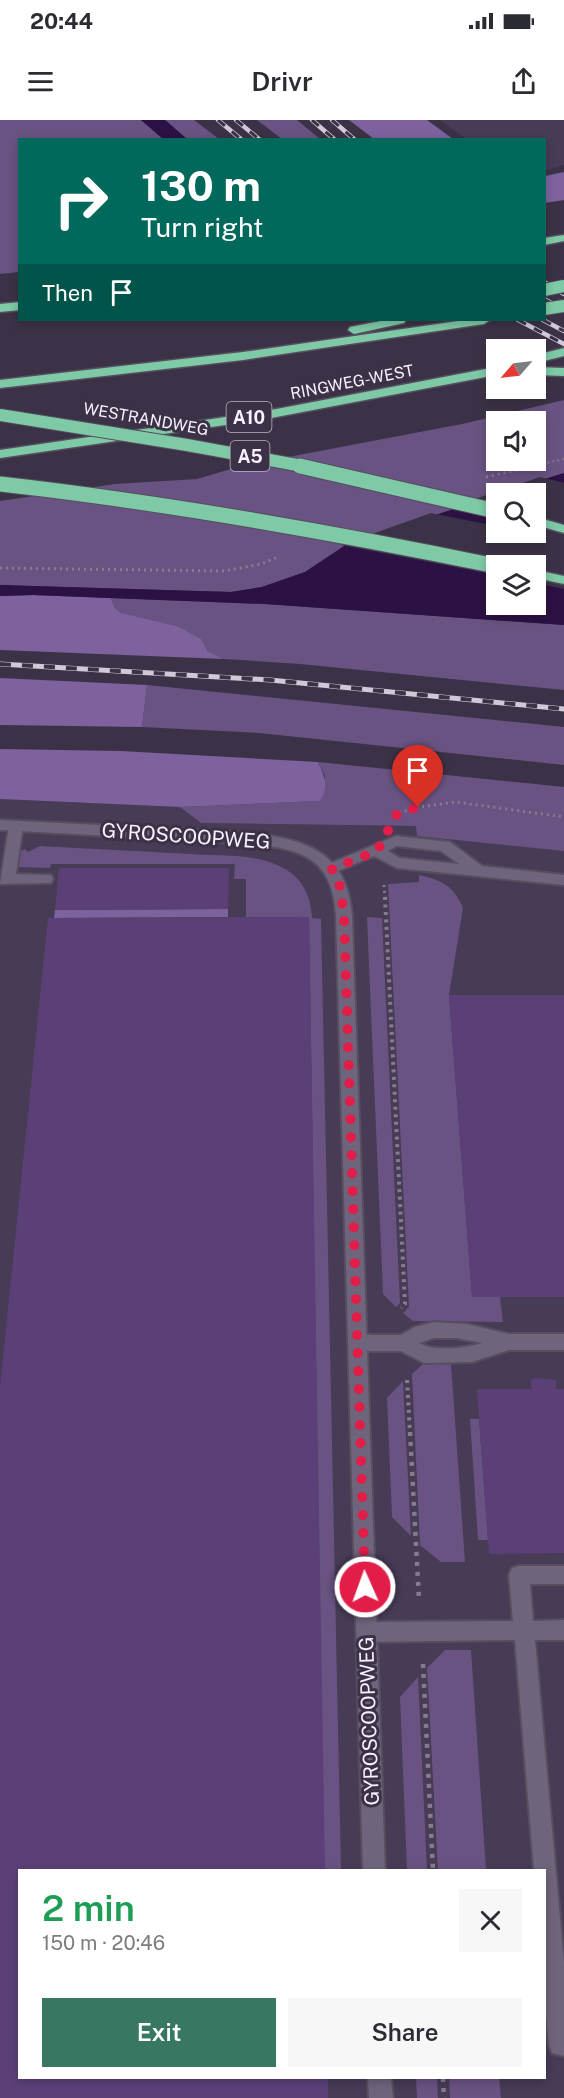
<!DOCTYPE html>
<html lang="en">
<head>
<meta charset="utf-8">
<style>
  :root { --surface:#fff; --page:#f7f7f7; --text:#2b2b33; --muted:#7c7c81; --accent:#387762 }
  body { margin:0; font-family:"Public Sans",sans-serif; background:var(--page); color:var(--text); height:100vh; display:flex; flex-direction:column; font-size:22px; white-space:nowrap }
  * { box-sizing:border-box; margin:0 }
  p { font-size:20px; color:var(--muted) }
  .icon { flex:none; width:33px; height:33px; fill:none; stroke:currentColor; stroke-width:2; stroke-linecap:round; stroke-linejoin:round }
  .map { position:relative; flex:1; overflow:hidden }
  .details { position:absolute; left:18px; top:1749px; width:528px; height:210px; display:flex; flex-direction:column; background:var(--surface); border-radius:0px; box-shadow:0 3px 9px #0003 }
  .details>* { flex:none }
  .top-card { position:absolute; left:18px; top:18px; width:528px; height:183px; border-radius:0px; box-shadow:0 3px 9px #0003; background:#00695c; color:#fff; overflow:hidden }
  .needle { width:39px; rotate:242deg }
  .fabs { position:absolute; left:486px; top:219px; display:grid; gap:12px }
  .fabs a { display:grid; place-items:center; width:60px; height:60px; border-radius:0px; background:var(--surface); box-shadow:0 3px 9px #0003; font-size:30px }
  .pin { position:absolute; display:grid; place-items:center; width:51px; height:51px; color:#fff; margin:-62px -26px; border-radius:50% 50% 50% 0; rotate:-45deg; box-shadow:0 0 6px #0007 }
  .pin .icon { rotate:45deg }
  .me { position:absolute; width:66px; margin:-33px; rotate:358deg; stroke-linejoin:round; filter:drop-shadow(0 0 4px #0008) }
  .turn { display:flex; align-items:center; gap:21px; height:126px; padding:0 24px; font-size:27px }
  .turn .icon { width:78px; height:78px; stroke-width:2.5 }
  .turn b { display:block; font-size:42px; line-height:51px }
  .then { display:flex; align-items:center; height:57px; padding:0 24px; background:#0003; gap:12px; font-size:22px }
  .round { display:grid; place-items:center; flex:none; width:63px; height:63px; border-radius:0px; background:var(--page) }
  .head { display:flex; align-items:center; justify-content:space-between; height:102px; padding:0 24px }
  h1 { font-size:36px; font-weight:600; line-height:45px; color:#1e9e55 }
  .primary-button { display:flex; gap:12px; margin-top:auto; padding:12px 24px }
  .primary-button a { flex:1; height:69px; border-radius:0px; background:var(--accent); color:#fff; font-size:24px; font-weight:600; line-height:69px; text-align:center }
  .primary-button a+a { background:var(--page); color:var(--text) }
  .status { display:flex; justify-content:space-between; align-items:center; height:42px; padding:0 30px; background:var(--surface); direction:ltr }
  .status svg { height:16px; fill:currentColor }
  header { display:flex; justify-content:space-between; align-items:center; height:78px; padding:0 24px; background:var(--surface); font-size:27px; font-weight:600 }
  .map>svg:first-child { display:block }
</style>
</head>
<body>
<div class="status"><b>20:44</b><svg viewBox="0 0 49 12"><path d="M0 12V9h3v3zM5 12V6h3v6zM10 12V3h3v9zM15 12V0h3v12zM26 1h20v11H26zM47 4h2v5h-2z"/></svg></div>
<header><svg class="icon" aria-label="menu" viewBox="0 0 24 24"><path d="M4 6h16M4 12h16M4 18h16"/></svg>Drivr<svg class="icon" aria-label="share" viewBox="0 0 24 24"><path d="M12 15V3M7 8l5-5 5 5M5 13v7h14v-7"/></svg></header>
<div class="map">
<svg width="564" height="1978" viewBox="0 0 564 1978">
  <rect width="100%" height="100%" fill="#3c3247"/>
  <path fill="#473b56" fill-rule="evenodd" d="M440,0h124v45l-19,6 -1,-31 -78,-1z
    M0,679l180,8 21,16 215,3 148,18v1254h-564zM20,1750h524v208h-524z"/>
  <path fill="#695382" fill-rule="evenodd" d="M0,0h141l22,19 -143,1 -1,132 -19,2z
    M165,0h29l25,19h-32z
    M257,0h40l23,19h-38z
    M564,280v73l-216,71 -43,28 -43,15 -31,5 -231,-7v-84l115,-17 82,-5 44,-13 221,-42zM496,302h40v38h-40z
    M111,478l154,6 299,21v65l-264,-26 -76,-5 -103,-46 -6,-5z
    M147,565l417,42v38l-305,-32 -117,-6z
    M318,642l246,25v64l-147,-15 -1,-10 -215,-3 -21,-16 139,-6 6,-25z
    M40,726c50,3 100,5 151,8 29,2 68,-1 94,15 18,10 26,28 27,49l9,1 20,951h-17l-15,-953h-63v-38h-12l1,-15h-184l-1,4 -31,-1 -1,-3 3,-13 4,-2 3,3z
    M419,755c23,5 35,11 44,33l-14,87 23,301 28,1 3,25 -90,-1 -10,-8 6,-6 -21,-423 31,-2z
    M367,797l15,1 18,385 -4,4 -13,-13z
    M423,1244h28l14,198h-24l-21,-17 -8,-171z
    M403,1261l8,155 -19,-19 -5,-119z
    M470,1299h9l9,121h-10z
    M445,1530h26l15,220h-48l-11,-202z
    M418,1557l9,193h-20l-7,-173z
    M416,1958h21l1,20h-21z
    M449,1958h50l2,20h-51z"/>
  <path fill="#7d629d" d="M349,0h78l26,19h-79z
    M564,52v28l-19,3v-27z
    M33,475l78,3 4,10 6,5 58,14 22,12 6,12 17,8 -224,-9v-54z
    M0,558l147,7 -5,42 -142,-2z
    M0,629l121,2 197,11c7,15 11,24 2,39l-140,6 -180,-8z
    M228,789v8l-174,1 1,-8z"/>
  <path fill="#2c1144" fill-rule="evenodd" d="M141,0h24l22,19h-24z
    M564,353v152l-299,-21 -232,-9 -33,1v-11l231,7 31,-5 43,-15 42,-28 149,-49v37h40v-38l-36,-1zM496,446h40v38h-40z"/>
  <path fill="#3c3247" d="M540,357l24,6v106l-28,-6v-17h-40v9l-155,-30 90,-32 65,13v6h40v-38h-40v25l-48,-11z"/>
  <path fill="#5b4077" d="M59,748h170l-1,41 -173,1z
    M309,797l16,953h-305v208h308v20h-328v-711l48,-469z
    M449,875h115v302h-92z
    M536,1258l20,2v9h8v164l-75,1 -12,-165h55l-2,-9z"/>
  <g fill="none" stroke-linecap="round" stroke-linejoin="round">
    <defs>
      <path id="service" d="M16,701l7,5 -7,48 35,1 2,4 -2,4 -51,1 9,-58z
        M396,716l54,6 32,24 82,9v10l-167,-17 -23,-12 -43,18 -7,-5 2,-4zM397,726l44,5 18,13 -59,-6 -12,-7z
        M434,1202l33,2 42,10h55v16h-55l-37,12 -48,1 -23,-12h-44l-6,-2 -3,-6 3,-6 6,-2h44l14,-8zM434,1218h22l26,5c-16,5 -48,9 -63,0z
        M519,1446h45v18h-34l3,37 31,-1v20h-29l29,323v93l-12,-3 -3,-8 -5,-48v-127h-10l-19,-230 -149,2 -7,-3 -3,-7 3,-7 7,-3 147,-1 -4,-46 3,-7z"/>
      <path id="minor" d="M0,700l241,12c58,6 106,15 111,83l33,955h-22l-27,-955c-4,-63 -42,-67 -95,-72l-241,-13z
        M368,1958h23l2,20h-24z"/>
      <path id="motorway" d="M564,115v6l-20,4v-7z
        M20,182v8l-20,2v-8z
        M386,200h20l-2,3 -50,11 -6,-4 2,-3z
        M465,200h25l-6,4 -241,36 -243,28v-8l243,-28z
        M564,228v8l-28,7v-8z
        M496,247v8l-230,44 -266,39v-8l266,-39z
        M536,247l28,1v8l-28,-1z
        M536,397l28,8v8l-28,-8z
        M536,450l28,6v8l-28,-6z"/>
    </defs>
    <use href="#service" stroke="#564e5f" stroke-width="4"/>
    <use href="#minor" stroke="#564e5f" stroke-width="4"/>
    <use href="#motorway" stroke="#564e5f" stroke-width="3"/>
    <path stroke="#857d8f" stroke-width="2" stroke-dasharray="2 3" stroke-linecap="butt" d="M528,347l36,-8"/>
    <path stroke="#857d8f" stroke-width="3" stroke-dasharray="2 4" stroke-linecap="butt" d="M486,357l48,-11
      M0,448l224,3 37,-7 19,-8
      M399,693l19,-6 38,-5 108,15
      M384,765l1,13"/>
    <path stroke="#857d8f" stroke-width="4" stroke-dasharray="3 4.5" stroke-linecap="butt" d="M385,777l20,407 -4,4
      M407,1260l3,53"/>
    <path stroke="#857d8f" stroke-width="4.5" stroke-dasharray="4 6" stroke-linecap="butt" d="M410,1312l9,168
      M423,1544l10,206
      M443,1958l1,20"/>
    <use href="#service" fill="#6e647b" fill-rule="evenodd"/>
    <use href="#minor" fill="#6e647b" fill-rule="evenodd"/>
    <use href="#motorway" fill="#7ec9a6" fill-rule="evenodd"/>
    <defs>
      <path id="rail-far1" d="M218,0l24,20
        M236,0l24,20
        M312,0l23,20
        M332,0l23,20
        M544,162l20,12
        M544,179l20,11
        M518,200l46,24
        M543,200l21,11"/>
      <path id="rail" d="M0,544l270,16 294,29"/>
    </defs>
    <use href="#rail-far1" stroke="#d0cad8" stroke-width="4.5"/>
    <use href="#rail" stroke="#d0cad8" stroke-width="5"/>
    <use href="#rail-far1" stroke="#3c3247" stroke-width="3" stroke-dasharray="9" stroke-linecap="butt"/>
    <use href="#rail" stroke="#3c3247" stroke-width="4" stroke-dasharray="11" stroke-linecap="butt"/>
    <defs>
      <path id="motorway-bridge-far1" d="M544,170l20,-4
        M544,189l20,-3
        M0,295l187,30 121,22"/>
      <path id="motorway-bridge" d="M300,346l196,45
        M0,364c167,19 332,48 496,82"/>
    </defs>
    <use href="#motorway-bridge-far1" stroke="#564e5f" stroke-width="14" stroke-linecap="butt"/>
    <use href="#motorway-bridge" stroke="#564e5f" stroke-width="17" stroke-linecap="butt"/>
    <use href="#motorway-bridge-far1" stroke="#7ec9a6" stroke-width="12"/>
    <use href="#motorway-bridge" stroke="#7ec9a6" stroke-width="15"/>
  </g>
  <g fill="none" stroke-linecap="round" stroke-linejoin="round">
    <path stroke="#e11d48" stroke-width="10" stroke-dasharray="0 18" d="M365,1467l-21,-672 -5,-33 -7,-13 45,-18 20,-37 21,-7"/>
  </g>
  <g text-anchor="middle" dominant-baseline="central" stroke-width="6" stroke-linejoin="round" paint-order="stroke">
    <g font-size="16" fill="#f7f2ff" stroke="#3c3247">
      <text transform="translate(352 262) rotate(-11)">RINGWEG-WEST</text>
      <text transform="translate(146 299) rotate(10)">WESTRANDWEG</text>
    </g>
    <g fill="#3c3247" stroke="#bfb8c8" stroke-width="1.5">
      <rect x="226.5" y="282" width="45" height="30" rx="4.5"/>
      <rect x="230.5" y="321" width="39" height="30" rx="4.5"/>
    </g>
    <g font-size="18" font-weight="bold" fill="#f7f2ff">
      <text x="249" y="297">A10</text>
      <text x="250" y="336">A5</text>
    </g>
    <g font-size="20" fill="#f7f2ff" stroke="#3c3247">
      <text transform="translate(186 716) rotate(4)">GYROSCOOPWEG</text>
      <text transform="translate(369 1601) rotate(-92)">GYROSCOOPWEG</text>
    </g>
  </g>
</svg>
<div class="fabs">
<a><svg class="needle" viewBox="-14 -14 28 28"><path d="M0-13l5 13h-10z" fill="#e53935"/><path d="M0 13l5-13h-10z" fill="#7c7c81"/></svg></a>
<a><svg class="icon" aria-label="sound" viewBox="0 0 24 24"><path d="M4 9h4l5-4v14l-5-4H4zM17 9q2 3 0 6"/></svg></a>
<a><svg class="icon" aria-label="search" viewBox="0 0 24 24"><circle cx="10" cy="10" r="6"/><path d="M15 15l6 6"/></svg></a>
<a><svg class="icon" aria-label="layers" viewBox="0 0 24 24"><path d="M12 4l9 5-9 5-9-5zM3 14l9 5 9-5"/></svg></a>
</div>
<div class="pin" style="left:418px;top:687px;background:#d93025"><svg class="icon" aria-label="arrive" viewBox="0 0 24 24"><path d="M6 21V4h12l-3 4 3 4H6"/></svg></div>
<svg class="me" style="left:365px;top:1467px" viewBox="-20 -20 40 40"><circle r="17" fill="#e11d48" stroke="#fff" stroke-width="3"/><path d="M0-11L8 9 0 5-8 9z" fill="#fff"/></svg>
<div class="top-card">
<div class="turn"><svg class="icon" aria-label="right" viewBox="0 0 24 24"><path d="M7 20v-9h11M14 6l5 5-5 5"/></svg><div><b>130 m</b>Turn right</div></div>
<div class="then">Then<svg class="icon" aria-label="arrive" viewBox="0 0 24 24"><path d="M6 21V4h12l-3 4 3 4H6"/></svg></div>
</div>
<section class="details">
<div class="head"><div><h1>2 min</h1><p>150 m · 20:46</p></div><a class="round"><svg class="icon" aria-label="close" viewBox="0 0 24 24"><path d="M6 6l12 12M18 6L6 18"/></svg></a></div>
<div class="primary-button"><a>Exit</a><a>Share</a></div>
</section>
</div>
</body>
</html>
